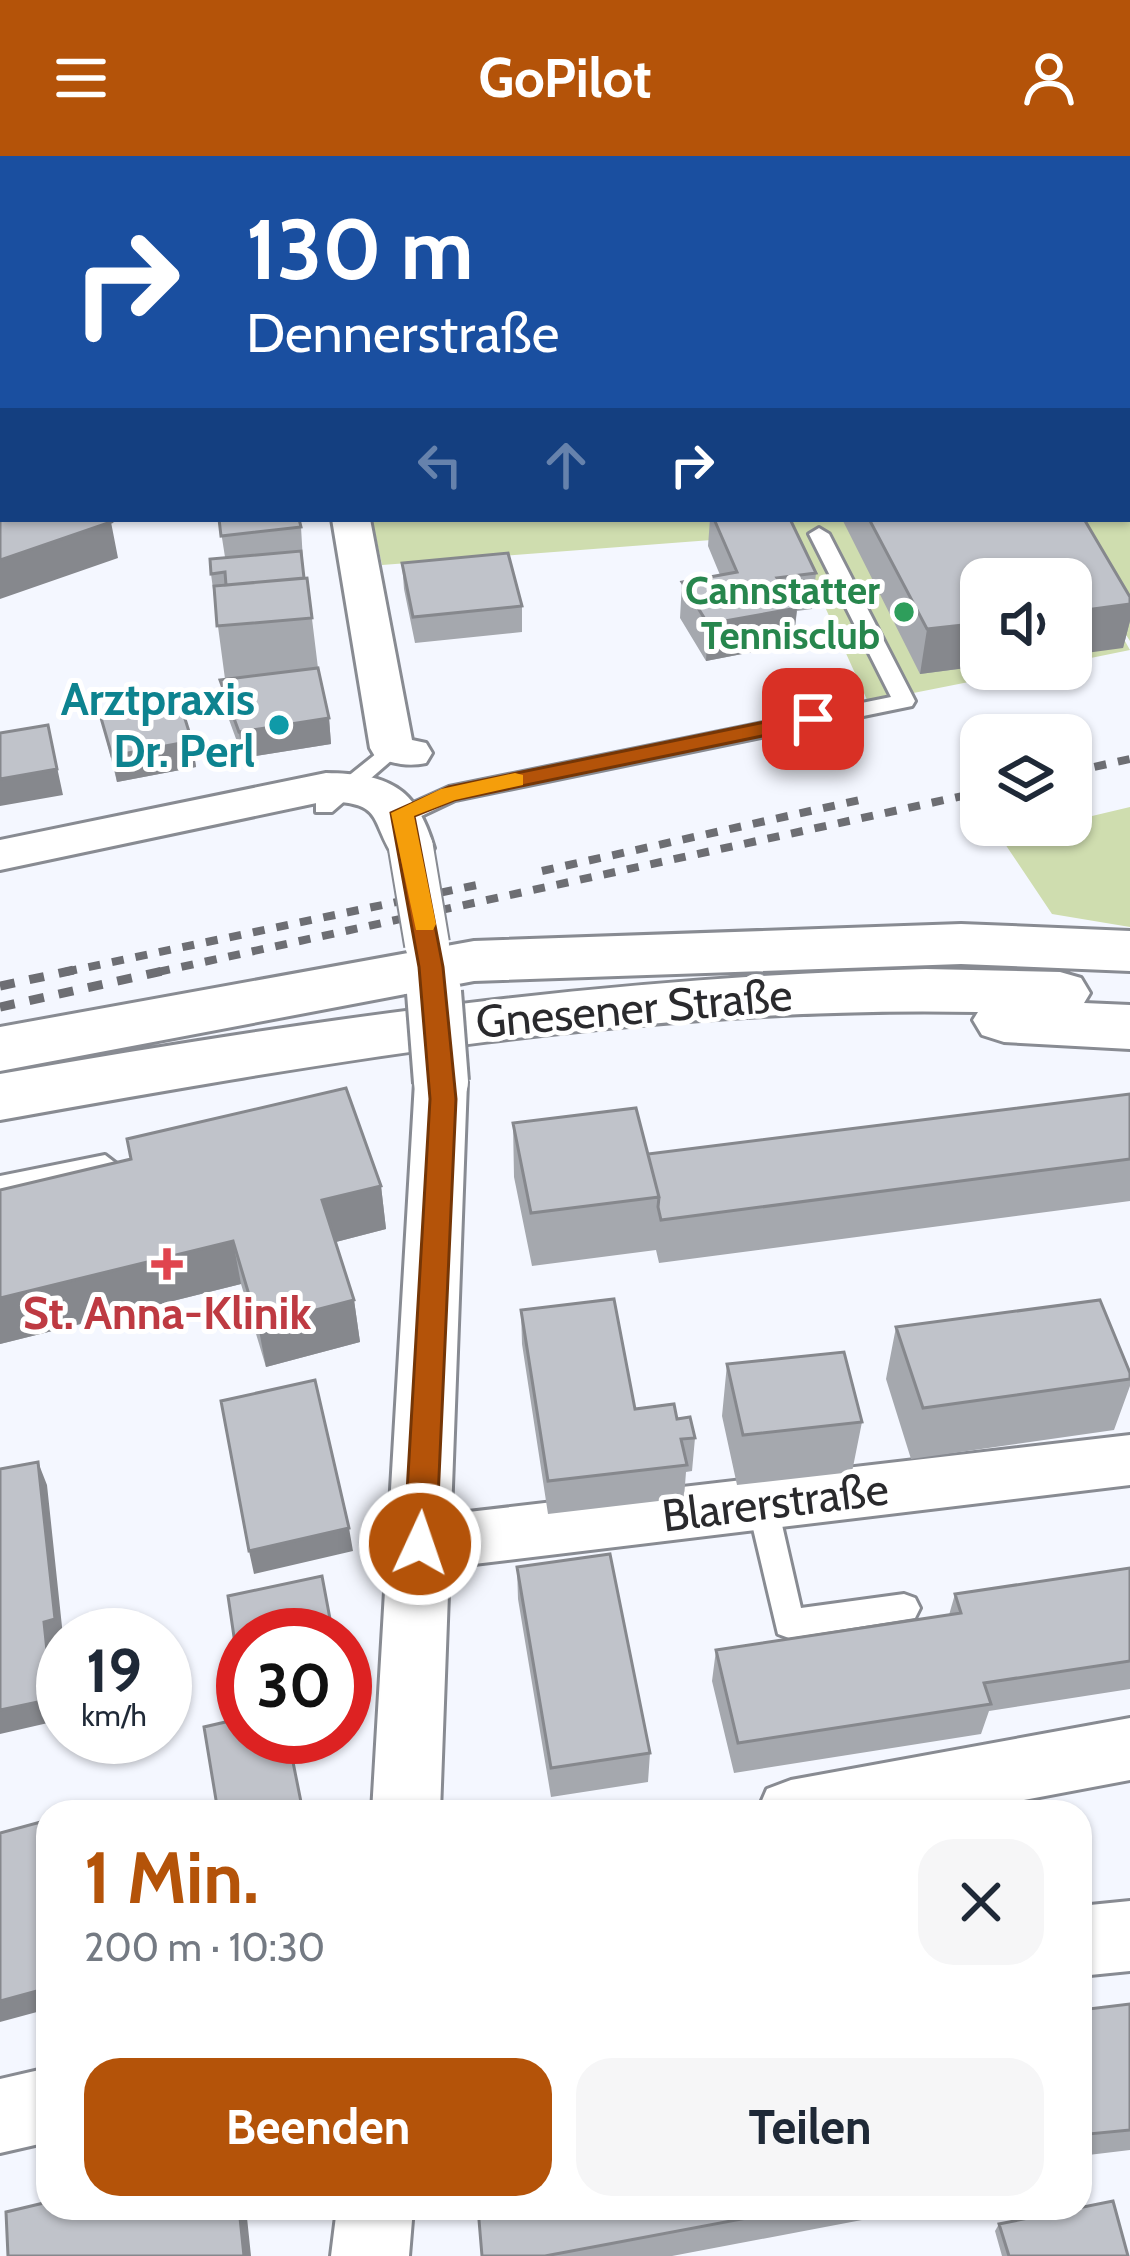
<!DOCTYPE html>
<html lang="de">
<head>
<meta charset="utf-8">
<style>
  :root { --surface:#fff; --page:#f6f6f7; --text:#1f2937; --muted:#747a83; --accent:#b45309 }
  body { margin:0; font-family:Cabin,sans-serif; background:var(--page); color:var(--text); height:100vh; display:flex; flex-direction:column; font-size:45px; white-space:nowrap }
  * { box-sizing:border-box; margin:0 }
  p { font-size:39px; color:var(--muted) }
  .icon { flex:none; width:66px; height:66px; fill:none; stroke:currentColor; stroke-width:2; stroke-linecap:round; stroke-linejoin:round }
  .map { position:relative; flex:1; overflow:hidden }
  .sheet { position:absolute; left:36px; top:1644px; width:1056px; height:420px; display:flex; flex-direction:column; background:var(--surface); border-radius:36px; box-shadow:0 3px 9px #0004 }
  .sheet>* { flex:none }
  .banner { position:absolute; left:0px; top:0px; width:1131px; height:366px; box-shadow:0 3px 9px #0004; background:#1a4fa0; color:#fff; overflow:hidden }
  .tools { position:absolute; left:960px; top:402px; display:grid; gap:24px }
  .tools a { display:grid; place-items:center; width:132px; height:132px; border-radius:24px; background:var(--surface); box-shadow:0 3px 9px #0004; font-size:60px }
  .speed { position:absolute; left:36px; top:1452px; display:flex; gap:24px; font-size:60px; font-weight:700; text-align:center }
  .speed>* { display:grid; place-content:center; width:156px; height:156px; border-radius:50%; background:var(--surface); box-shadow:0 3px 9px #0004; line-height:1 }
  .speed small { font-size:30px; font-weight:400 }
  .speed .limit { border:18px solid #d22; background:#fff; color:#111 }
  .pin { position:absolute; display:grid; place-items:center; width:102px; height:102px; color:#fff; margin:-51px; border-radius:24px; box-shadow:0 6px 18px #0006 }
  .me { position:absolute; width:132px; margin:-66px; rotate:3deg; stroke-linejoin:round; filter:drop-shadow(0 0 9px #0008) }
  .turn { display:flex; align-items:center; gap:42px; height:252px; padding:0 48px; font-size:54px }
  .turn .icon { width:156px; height:156px; stroke-width:2.5 }
  .turn b { display:block; font-size:84px; line-height:102px }
  .lanes { display:flex; align-items:center; height:114px; padding:0 48px; background:#0003; justify-content:center; gap:60px; direction:ltr }
  .lanes .off { opacity:.35 }
  .round { display:grid; place-items:center; flex:none; width:126px; height:126px; border-radius:36px; background:var(--page) }
  .summary { display:flex; align-items:center; justify-content:space-between; height:204px; padding:0 48px }
  h1 { font-size:72px; font-weight:700; line-height:90px; color:var(--accent) }
  .primary-button { display:flex; gap:24px; margin-top:auto; padding:24px 48px }
  .primary-button a { flex:1; height:138px; border-radius:36px; background:var(--accent); color:#fff; font-size:48px; font-weight:700; line-height:138px; text-align:center }
  .primary-button a+a { background:var(--page); color:var(--text) }
  header { display:flex; justify-content:space-between; align-items:center; height:156px; padding:0 48px; background:var(--accent); color:#fff; font-size:54px; font-weight:700 }
  .map>svg:first-child { display:block }
</style>
</head>
<body>
<header><svg class="icon" aria-label="menu" viewBox="0 0 24 24"><path d="M4 6h16M4 12h16M4 18h16"/></svg>GoPilot<svg class="icon" aria-label="person" viewBox="0 0 24 24"><circle cx="12" cy="8" r="4"/><path d="M4 21q1-7 8-7t8 7"/></svg></header>
<div class="map">
<svg width="1130" height="2100" viewBox="0 0 1130 2100">
  <rect width="100%" height="100%" fill="#f4f7ff"/>
  <path fill="#cfddaf" d="M298,0h832v485l-38,-58 38,67 -59,12v-83h-90v90h53l-166,33 -76,-168 -410,31 -10,-46h756v-360z
    M1130,651v120l-78,-13 -51,-76 70,-13v-4z"/>
  <g fill="none" stroke-linecap="round" stroke-linejoin="round">
    <defs>
      <path id="service" d="M819,372l10,6 86,167 -3,5 -457,94 -59,28h-16v-10l69,-31 442,-90 -82,-163z
        M392,585l8,2v10l-68,59h-16v-10z
        M105,999l13,10 -4,7 -114,24v-20z
        M762,1334l11,4 4,9 24,105 103,-14 11,4 5,10 -5,10 -126,20 -11,-4 -31,-131 4,-9z"/>
      <path id="minor" d="M269,0h30l1,3h-32z
        M3,200v22l-3,1v-22z
        M332,363h38l42,221 14,3 6,10 -6,10c-19,4 -32,0 -50,-5l-6,-10z
        M326,617c62,1 90,13 108,75l-7,11 -16,4 -16,-4c-26,-40 -10,-56 -69,-58l-326,69v-30z
        M441,907l18,6 8,13 -16,432 679,-79v50l-681,82 -9,245h-68l43,-730 8,-13z
        M1130,1562v62l-170,32h-203l10,-23 24,-9z
        M1130,1745v70l-50,5v-70z
        M48,1912v74l-48,11v-74z
        M337,2052h76l-4,48h-78z"/>
      <path id="secondary" d="M961,768l169,7v40l-169,-7 -487,17 -474,90v-44l474,-86z
        M926,813l134,3 21,6 9,15 -6,10 46,2v44l-126,-7 -22,-7 -9,-15 5,-8c-329,-7 -655,50 -978,108v-46c308,-54 614,-98 926,-105z"/>
    </defs>
    <use href="#service" stroke="#888b92" stroke-width="6"/>
    <use href="#minor" stroke="#888b92" stroke-width="6"/>
    <use href="#secondary" stroke="#888b92" stroke-width="6"/>
    <use href="#service" fill="#fff" fill-rule="evenodd"/>
    <use href="#minor" fill="#fff" fill-rule="evenodd"/>
    <use href="#secondary" fill="#fff" fill-rule="evenodd"/>
    <path stroke="#6d6e73" stroke-width="8" stroke-dasharray="12 12" stroke-linecap="butt" d="M1071,616l59,-13
      M542,715l322,-72
      M65,816l412,-87
      M158,816l823,-180"/>
    <path stroke="#6d6e73" stroke-width="9" stroke-dasharray="15 15" stroke-linecap="butt" d="M0,830l79,-17
      M0,851l172,-38"/>
    <defs>
      <path id="minor-bridge-far1" d="M411,692l16,96"/>
      <path id="minor-bridge" d="M434,836l7,90"/>
    </defs>
    <use href="#minor-bridge-far1" stroke="#888b92" stroke-width="48" stroke-linecap="butt"/>
    <use href="#minor-bridge" stroke="#888b92" stroke-width="60" stroke-linecap="butt"/>
    <use href="#minor-bridge-far1" stroke="#fff" stroke-width="44"/>
    <use href="#minor-bridge" stroke="#fff" stroke-width="54"/>
  </g>
  <path fill="#a5a8ae" d="M174,0h71v3h-71z
    M219,363l82,8 3,51h3l11,90 11,50 2,26 -88,14 -19,-52 -4,-26 5,-1 -14,-105 14,-17z
    M710,363h80l26,54 -4,36 -15,2 -4,33 -87,17 -26,-43 2,-36 38,-7 -12,-29z
    M842,363h242l46,78v24l-7,27 -142,-69v87l-61,8z
    M402,407l120,43v26l-107,11 -11,-54z
    M101,562l91,23 4,26 -79,15z
    M1130,938v107l-471,62 -3,-13 -124,16 -18,-89 -1,-54 135,31z
    M381,1030l5,43 -50,13 18,58 6,42 -94,25 -25,-83 -241,60v-154z
    M521,1154l114,99 42,10 18,19 -3,33 -6,1 -2,26 -136,16 -26,-170z
    M896,1171l234,46v13l-16,44 -203,29 -25,-80z
    M727,1208l135,58 -10,50 -115,13 -15,-69z
    M517,1411l133,186 -2,29 -97,15 -33,-198z
    M1130,1412v121l-141,22 -8,23 -247,39 -22,-92 4,-31 233,-35 6,-21z
    M1130,1848v146l-50,6v-146z
    M478,2052h447l-253,48h-190z
    M999,2068l129,32h-126l-7,-25z"/>
  <path fill="#86888d" d="M79,0h26l-18,3h-7z
    M0,140h3v43l-3,1z
    M111,366l7,36 -118,41v-39z
    M1130,448v17l-7,27 -52,7v-43z
    M797,452l-4,36 -87,17 2,-37z
    M981,467v43l-61,8 7,-45z
    M329,562l2,26 -88,14 -4,-26z
    M48,569l15,70 -63,11v-27z
    M192,585l4,26 -79,15 -5,-26z
    M381,1030l5,43 -58,15 -6,-44z
    M233,1085l8,43 -241,60v-46z
    M354,1144l6,42 -94,25 -8,-42z
    M38,1306l9,23 16,151v6l-10,2 8,76 -61,14v-24l44,-88z
    M349,1372l4,23 -99,23 -5,-23z
    M243,1507v22l-5,-21z
    M48,1832v21l-48,13v-21z
    M239,2052h7l5,48h-7z"/>
  <path fill="#c0c3ca" stroke="#86888d" stroke-width="3" d="M0,0h28l2,3h-27v18l-3,1z
    M174,0h40l-40,3z
    M0,28h3v46l-3,1z
    M3,84v56h-3v-55z
    M3,341v22h105l3,3 -111,38v-62z
    M219,363h80l2,8 -80,9z
    M714,363h76l26,54 -39,5 20,30 -89,16 -26,-42 55,-10z
    M869,363h215l46,78v7l-59,8v-33h-90v44l-54,6z
    M301,395l3,27 -78,7 -1,-13 -14,2 -1,-15z
    M508,397l14,53 -109,11 -11,-54z
    M307,422l5,40 -95,8 -3,-40z
    M318,512l11,50 -90,14 -19,-52z
    M180,547l12,38 -80,15 -11,-38z
    M48,569l9,44 -57,10v-46z
    M346,932l35,98 -59,14 32,100 -96,25 -25,-84 -233,57v-108l131,-31 -4,-20z
    M1130,938v65l-469,61 -3,-13 1,-10 -11,-43z
    M636,952l23,89 -128,16 -18,-90z
    M614,1143l21,110 39,-5 3,15 13,-2 5,21 -14,1 6,26 -139,16 -27,-171z
    M1100,1144l30,73v6l-207,29 -27,-81z
    M844,1196l18,70 -119,13 -16,-71z
    M315,1224l34,148 -100,23 -28,-150z
    M38,1306l17,157 -11,3 8,77 -52,11v-241z
    M610,1398l40,199 -99,15 -34,-201z
    M1130,1412v93l-146,22 7,21 -253,39 -22,-93 245,-37 -6,-19z
    M322,1420l11,59h-90v28l-5,1 -10,-68z
    M243,1562v19h45l14,70 -20,5h-64l-14,-85z
    M48,1664v168l-48,13v-168z
    M1130,1848v126l-41,4 -9,-34v-90z
    M1113,2045l15,55h-119l-10,-32z
    M48,2046v6h191l5,48h-236l-2,-44z
    M478,2052h322l-255,48h-63z"/>
  <path fill="#b45309" stroke="#753606" stroke-width="3" d="M813,556l11,7 -4,5 -366,76 -40,16 29,151 13,132 -20,445 -5,9 -11,4 -11,-4 -5,-9 26,-445 -11,-132 -28,-154 58,-26z"/>
  <path fill="#f59e0b" d="M515,617l8,2v10l-68,15 -41,16 22,108 -3,6h-17l-25,-117 50,-24z"/>
  <circle fill="#2e9e5b" stroke="#fff" stroke-width="4.5" cx="904" cy="456" r="12"/>
  <circle fill="#0f9aa8" stroke="#fff" stroke-width="4.5" cx="279" cy="569" r="12"/>
  <path fill="#e0444e" stroke="#fff" stroke-width="4.5" d="M161 1090h12v12h12v12h-12v12h-12v-12h-12v-12h12z"/>
  <g text-anchor="middle" dominant-baseline="central" stroke-width="10" stroke-linejoin="round" paint-order="stroke">
    <g font-size="39" font-weight="bold" fill="#27864d" stroke="#fff" text-anchor="end">
      <text x="880" y="434">Cannstatter<tspan x="880" dy="45">Tennisclub</tspan></text>
    </g>
    <g font-size="45" font-weight="bold" fill="#0d838f" stroke="#fff" text-anchor="end">
      <text x="255" y="543">Arztpraxis<tspan x="255" dy="52">Dr. Perl</tspan></text>
    </g>
    <g font-size="45" fill="#2a2a2d" stroke="#fff">
      <text transform="translate(634 852) rotate(-5)">Gnesener Straße</text>
      <text transform="translate(775 1346) rotate(-7)">Blarerstraße</text>
    </g>
    <g font-size="45" font-weight="bold" fill="#be3a42" stroke="#fff">
      <text x="167" y="1157">St. Anna-Klinik</text>
    </g>
  </g>
</svg>
<div class="tools">
<a><svg class="icon" aria-label="sound" viewBox="0 0 24 24"><path d="M4 9h4l5-4v14l-5-4H4zM17 9q2 3 0 6"/></svg></a>
<a><svg class="icon" aria-label="layers" viewBox="0 0 24 24"><path d="M12 4l9 5-9 5-9-5zM3 14l9 5 9-5"/></svg></a>
</div>
<div class="speed"><div>19<small>km/h</small></div><div class="limit">30</div></div>
<div class="pin" style="left:813px;top:563px;background:#d93025"><svg class="icon" aria-label="arrive" viewBox="0 0 24 24"><path d="M6 21V4h12l-3 4 3 4H6"/></svg></div>
<svg class="me" style="left:420px;top:1388px" viewBox="-20 -20 40 40"><circle r="17" fill="#b45309" stroke="#fff" stroke-width="3"/><path d="M0-11L8 9 0 5-8 9z" fill="#fff"/></svg>
<div class="banner">
<div class="turn"><svg class="icon" aria-label="right" viewBox="0 0 24 24"><path d="M7 20v-9h11M14 6l5 5-5 5"/></svg><div><b>130 m</b>Dennerstraße</div></div>
<div class="lanes"><svg class="icon off" aria-label="left" viewBox="0 0 24 24"><path d="M17 20v-9H6M10 6l-5 5 5 5"/></svg><svg class="icon off" aria-label="ahead" viewBox="0 0 24 24"><path d="M12 20V5M6 11l6-6 6 6"/></svg><svg class="icon" aria-label="right" viewBox="0 0 24 24"><path d="M7 20v-9h11M14 6l5 5-5 5"/></svg></div>
</div>
<section class="sheet">
<div class="summary"><div><h1>1 Min.</h1><p>200 m · 10:30</p></div><a class="round"><svg class="icon" aria-label="close" viewBox="0 0 24 24"><path d="M6 6l12 12M18 6L6 18"/></svg></a></div>
<div class="primary-button"><a>Beenden</a><a>Teilen</a></div>
</section>
</div>
</body>
</html>
